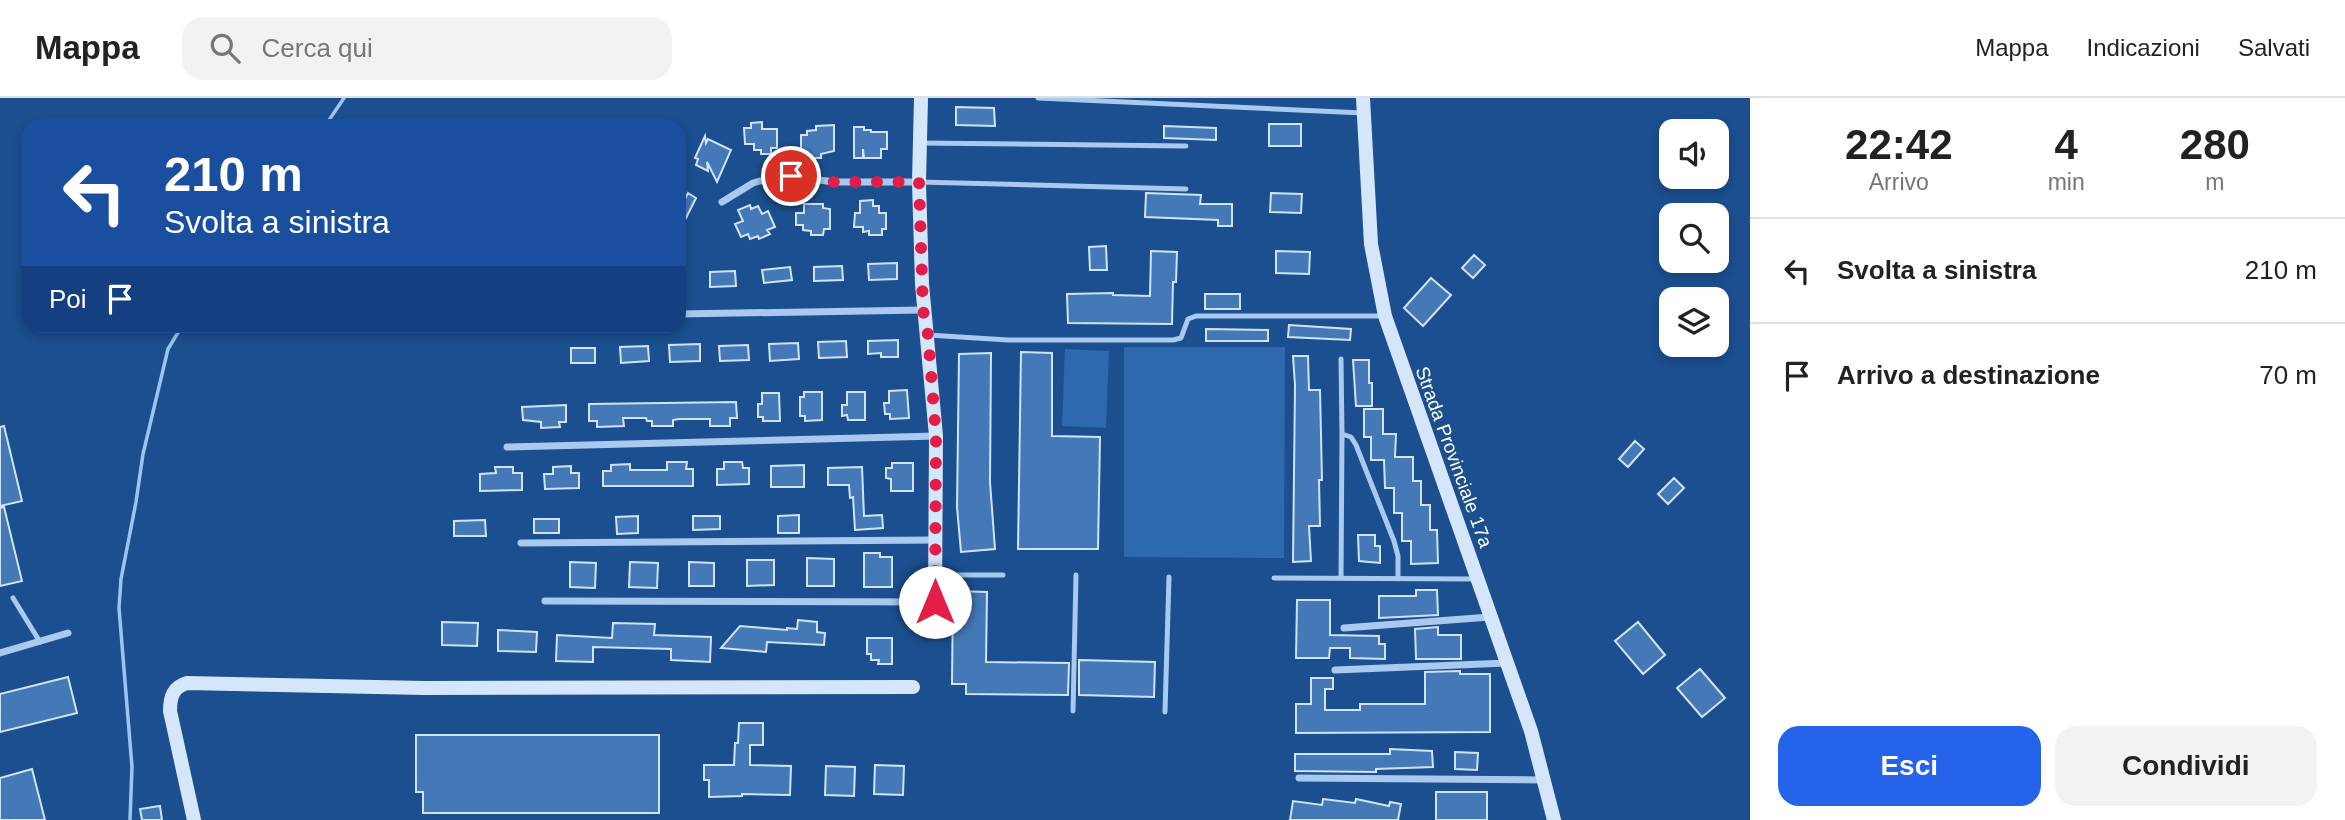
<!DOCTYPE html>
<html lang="it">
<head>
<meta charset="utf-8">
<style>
  :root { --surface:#fff; --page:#f2f2f2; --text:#222; --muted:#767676; --line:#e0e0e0; --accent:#2563eb }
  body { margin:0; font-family:Helvetica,sans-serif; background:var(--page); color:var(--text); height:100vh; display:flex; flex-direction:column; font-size:26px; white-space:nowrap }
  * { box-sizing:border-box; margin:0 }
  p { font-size:23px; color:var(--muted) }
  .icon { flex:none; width:38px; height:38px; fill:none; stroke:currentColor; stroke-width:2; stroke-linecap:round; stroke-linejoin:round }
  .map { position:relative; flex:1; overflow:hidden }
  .details { display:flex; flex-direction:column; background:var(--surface); width:595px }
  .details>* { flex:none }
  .guide { position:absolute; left:21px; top:21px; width:665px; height:214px; border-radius:21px; box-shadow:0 4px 10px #0003; background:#1a4fa0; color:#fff; overflow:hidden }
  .fabs { position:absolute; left:1659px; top:21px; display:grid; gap:14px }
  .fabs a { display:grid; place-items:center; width:70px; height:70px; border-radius:14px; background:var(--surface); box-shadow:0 4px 10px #0003; font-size:35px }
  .pin { position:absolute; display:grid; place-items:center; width:60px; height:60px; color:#fff; margin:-30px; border:4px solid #fff; border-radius:50%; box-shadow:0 2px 7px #0007 }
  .me { position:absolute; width:77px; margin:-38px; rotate:0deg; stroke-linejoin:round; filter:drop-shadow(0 0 5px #0008) }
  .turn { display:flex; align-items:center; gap:24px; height:147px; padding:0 28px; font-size:32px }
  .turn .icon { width:91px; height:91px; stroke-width:2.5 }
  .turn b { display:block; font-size:49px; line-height:60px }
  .then { display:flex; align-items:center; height:66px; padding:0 28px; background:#0003; gap:14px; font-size:26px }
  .eta { display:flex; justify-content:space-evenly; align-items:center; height:119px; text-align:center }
  .eta b { font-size:42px; font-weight:600; line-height:49px }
  .cta { display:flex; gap:14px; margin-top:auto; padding:14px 28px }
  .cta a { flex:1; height:80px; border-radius:21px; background:var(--accent); color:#fff; font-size:28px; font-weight:600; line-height:80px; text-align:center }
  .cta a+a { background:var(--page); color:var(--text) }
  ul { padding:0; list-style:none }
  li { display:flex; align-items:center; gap:21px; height:105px; padding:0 28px; border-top:2px solid var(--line) }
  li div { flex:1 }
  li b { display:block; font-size:26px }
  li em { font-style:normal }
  header { display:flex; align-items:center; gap:42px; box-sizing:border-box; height:98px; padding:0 35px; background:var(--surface); border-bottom:2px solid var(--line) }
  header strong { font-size:33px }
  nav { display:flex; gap:38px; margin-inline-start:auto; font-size:24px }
  .search { width:490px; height:63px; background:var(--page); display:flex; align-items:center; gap:18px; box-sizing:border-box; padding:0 24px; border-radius:21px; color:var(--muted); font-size:26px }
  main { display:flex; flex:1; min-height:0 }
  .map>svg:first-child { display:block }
</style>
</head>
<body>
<header>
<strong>Mappa</strong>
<div class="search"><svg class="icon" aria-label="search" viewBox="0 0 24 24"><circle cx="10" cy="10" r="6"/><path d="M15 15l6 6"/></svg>Cerca qui</div>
<nav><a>Mappa</a><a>Indicazioni</a><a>Salvati</a></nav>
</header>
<main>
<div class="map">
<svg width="1750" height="722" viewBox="0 0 1750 722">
  <rect width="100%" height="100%" fill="#1b4f8f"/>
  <path fill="#2e69ad" d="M1124,249h161l-1,211 -160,-1z
    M1065,251l44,2 -3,77 -44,-2z"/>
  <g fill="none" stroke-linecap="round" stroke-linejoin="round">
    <path stroke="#9cc4f0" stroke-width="3.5" d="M325,28l19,-28
      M130,722l2,-53 -13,-159 2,-29 15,-77 7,-48 25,-105 14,-23"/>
  </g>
  <path fill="#4478b7" stroke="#cfe3fa" stroke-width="2" d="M956,9l38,1 1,18 -39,-1z
    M762,24v7h15v19h-6v6h-10v-4h-7v-6h-9l-1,-16h7v-5z
    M1269,26h32v22h-32z
    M834,27v26l-13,3v4h-12v-3h-8v-20h6v-4l9,-1v-4z
    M1164,28l52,2v12l-52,-2z
    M854,29h10v3h7v2h16v17h-6v9h-17l-1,-9v9h-9z
    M705,38l1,7 2,-4 23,11 -14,32 -10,-20 1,9 -12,-6 2,-6 -3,-1z
    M688,95l8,5 -17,34v-31l4,2z
    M1146,95l55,2 -1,9h32v22h-14v-6l-73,-3z
    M1271,95l31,1 -1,19 -31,-1z
    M873,102v6h6v7h7v16h-4v6h-13v-4l-6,1v-5h-9l1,-14h5v-12z
    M804,106h19v4l7,1v20h-6l-1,6h-12v-4l-8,-1v-5h-7v-12h8z
    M750,107l1,4 7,-3 4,8 6,-3 7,16 -8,3 3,4 -11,5 -1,-3 -8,3 -2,-5 -7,3 -6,-13 8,-3 -5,-11z
    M1106,148l1,24h-17l-1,-23z
    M1151,153l26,1 -1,30h-3l-1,42 -104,-1 -1,-29 46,-1v2l37,1z
    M1276,153l34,1 -1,22 -33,-1z
    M1474,157l11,10 -12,13 -11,-10z
    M897,165v16l-28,1 -1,-16z
    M842,168l1,14 -29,1v-14z
    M790,169l2,13 -28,3 -2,-13z
    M735,173l1,15 -26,1v-15z
    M1431,180l20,17 -28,31 -19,-18z
    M1205,196h35v15h-35z
    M1289,227l62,4 -1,11 -62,-3z
    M1206,231l62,1v11h-62z
    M898,242v17h-17v-4l-13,1v-13z
    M846,243l1,16 -28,1 -1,-16z
    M798,245l1,16 -29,2 -1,-17z
    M700,246v17l-30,1 -1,-17z
    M748,247l1,15 -29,1 -1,-15z
    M648,248l1,15 -28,2 -1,-16z
    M571,250h24v15h-24z
    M1021,254l31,1v83l48,1 -2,112h-80z
    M991,255l-1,129 5,67 -34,3 -4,-45 2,-153z
    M1293,258h15l1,34h11l2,90h-3l1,46h-11l2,35 -18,1 2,-177z
    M1353,262h16v23h3v23h-16z
    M907,292l2,28 -19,1v-5h-5l-1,-11h5v-12z
    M804,294h18v28l-17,1v-5h-5v-19h4z
    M847,294h18v28h-17l-1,-5 -5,1v-11h5z
    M762,295h17l1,28h-17v-4h-5v-13h4z
    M736,304l1,16h-7v8h-20v-7h-31l-6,1v6h-21v-5h-5l-1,-3h-23l1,8 -27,1v-6h-8v-17z
    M566,307v17h-7l1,5 -19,1v-6l-18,-2 -1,-13z
    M1364,311h19v25h13l-1,23h18v24h8v24h9v25h7l1,33 -27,1v-23h-9v-28h-8v-25h-9l-1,-28h-13v-23h-7z
    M4,328l18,75 -22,5v-79z
    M1635,343l9,8 -16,18 -9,-8z
    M667,364h20l-1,7h7v17h-90v-15h8v-6l19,-1v6h37z
    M724,364h18l1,6h6v16l-32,1v-16h7z
    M892,365h21v28h-22v-12l-5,-1v-10h6z
    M804,367v22h-33v-21z
    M571,368v7h8v15l-34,1 -1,-15h9v-7z
    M495,369h18v6h9v17l-42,1v-17l16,-1z
    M862,369l2,49 18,-1 1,13 -28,2 -2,-33 -3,1 -1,-13h-21v-17z
    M1674,380l10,10 -16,16 -10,-10z
    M4,409l18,74 -22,5v-78z
    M799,417v18h-21v-17z
    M638,418v17l-21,1 -1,-17z
    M693,418h27v13l-27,1z
    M534,421h25v14h-25z
    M485,422l1,16h-32v-15z
    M1358,437h17v11h5v17l-21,-2z
    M864,455h16v4h12v30h-28z
    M807,460l27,1v27h-27z
    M747,462h27v25l-27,1z
    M570,464l26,1 -1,25 -25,-1z
    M630,464l28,1 -1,25 -28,-1z
    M689,464l25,1v23h-25z
    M1416,492h21l1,25 -59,3v-22h37z
    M953,493l34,1 -1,70 83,1 -1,32 -102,-1v-10h-14z
    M1297,502h33v35l49,1v8h6v15l-35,-1v-10h-20l-1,10h-33z
    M798,522l19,2v10l8,1 -1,12 -57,-3 -1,10 -45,-4 19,-22 47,4v-2l10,1z
    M442,524l36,1 -1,23 -35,-1z
    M1638,524l27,33 -22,19 -28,-33z
    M613,525l42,1 -1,11 57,2 -1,25 -39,-2v-11l-78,-2v15l-37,-1 1,-26 55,3z
    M1438,529v8h23v24h-45l-1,-30z
    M498,532l39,2 -1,20 -38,-1z
    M867,540h25v26h-14l1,-4h-8v-6h-4z
    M1079,562l76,2 -1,35 -75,-2z
    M1700,571l25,29 -23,19 -25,-29z
    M1460,573v3h30v58l-194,1v-29h15v-26h22v11h-8v21h35v-6h65v-32z
    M68,579l9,36 -77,19v-38z
    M739,625h24v22h-13v20l41,1 -1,29 -48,-1v2l-33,1v-17h-5v-15h30l1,-22h3z
    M416,637h243v78h-236v-21h-7z
    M1390,651l42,2 1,16 -57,2v3l-81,-1v-17h95z
    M1455,654l23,1 -1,17 -22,-1z
    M875,667l29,1 -1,29 -29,-1z
    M826,668l29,1 -1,29 -29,-1z
    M32,671l13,51h-45v-42z
    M1436,694h51v28h-51z
    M1323,701l32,4 1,-4 33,7 1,-4 11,2 -3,16h-108l3,-19 29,4z
    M160,708l2,14h-20l-2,-11z"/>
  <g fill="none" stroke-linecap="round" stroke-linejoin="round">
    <path stroke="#a9c9ee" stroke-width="5" d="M1038,0l325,15
      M920,45l266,3
      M919,84l267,7
      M928,237l80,5h165l8,-2 7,-19 8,-3h186
      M1341,261l1,75
      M936,477h67
      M1274,480l200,1
      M1341,480l1,-144 9,3 5,8 38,96 4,15v23
      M13,500l27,44
      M1073,613l3,-136
      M1165,614l4,-135"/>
    <path stroke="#a9c9ee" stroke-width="7" d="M722,104l31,-19 29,-8 52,7h85
      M679,216l244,-4
      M507,349l429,-11
      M521,445l414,-3
      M545,503l390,1
      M1344,530l146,-11
      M0,555l68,-20
      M1335,572l172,-7
      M1299,680l245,2"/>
    <path stroke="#d6e6fa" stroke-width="14" d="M921,0l-2,84 3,102 14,152 -1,166
      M1363,0l8,146 14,72 146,415 23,89
      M194,722l-24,-109c0,-14 3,-24 17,-28l237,5 489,-1"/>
  </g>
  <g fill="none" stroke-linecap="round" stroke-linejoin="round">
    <path stroke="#e11d48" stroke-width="12" stroke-dasharray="0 21.6" d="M791,78l43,6h85l4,128 5,25 8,101 -1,166"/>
  </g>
  <g text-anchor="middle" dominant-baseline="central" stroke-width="7" stroke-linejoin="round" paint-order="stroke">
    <g font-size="19" fill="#fff" stroke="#1b4f8f">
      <text transform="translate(1454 359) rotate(70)">Strada Provinciale 17a</text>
    </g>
  </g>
</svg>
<div class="fabs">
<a><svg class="icon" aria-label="sound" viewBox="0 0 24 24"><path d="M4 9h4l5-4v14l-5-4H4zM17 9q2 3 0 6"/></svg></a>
<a><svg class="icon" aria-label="search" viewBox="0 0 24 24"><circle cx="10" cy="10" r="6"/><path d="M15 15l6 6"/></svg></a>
<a><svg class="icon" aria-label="layers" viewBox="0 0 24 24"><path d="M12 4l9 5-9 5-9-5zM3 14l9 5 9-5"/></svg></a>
</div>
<div class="pin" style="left:791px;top:78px;background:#d93025"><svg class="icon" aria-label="arrive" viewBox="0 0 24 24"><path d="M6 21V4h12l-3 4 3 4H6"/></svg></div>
<svg class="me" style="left:935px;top:504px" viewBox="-20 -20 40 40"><circle r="19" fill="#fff"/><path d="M0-13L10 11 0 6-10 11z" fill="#e11d48"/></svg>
<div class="guide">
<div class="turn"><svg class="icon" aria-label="left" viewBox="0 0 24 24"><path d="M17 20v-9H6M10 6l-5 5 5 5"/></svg><div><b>210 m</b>Svolta a sinistra</div></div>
<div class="then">Poi<svg class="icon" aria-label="arrive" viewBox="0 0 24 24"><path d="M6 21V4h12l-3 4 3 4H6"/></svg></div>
</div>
</div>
<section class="details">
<div class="eta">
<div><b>22:42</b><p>Arrivo</p></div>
<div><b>4</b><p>min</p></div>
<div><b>280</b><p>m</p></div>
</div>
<ul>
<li><svg class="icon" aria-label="left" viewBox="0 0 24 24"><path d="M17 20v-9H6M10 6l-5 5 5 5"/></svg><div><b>Svolta a sinistra</b></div><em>210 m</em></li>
<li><svg class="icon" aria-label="arrive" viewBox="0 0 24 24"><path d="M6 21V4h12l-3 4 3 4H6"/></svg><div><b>Arrivo a destinazione</b></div><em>70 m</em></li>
</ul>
<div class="cta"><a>Esci</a><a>Condividi</a></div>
</section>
</main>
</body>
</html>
